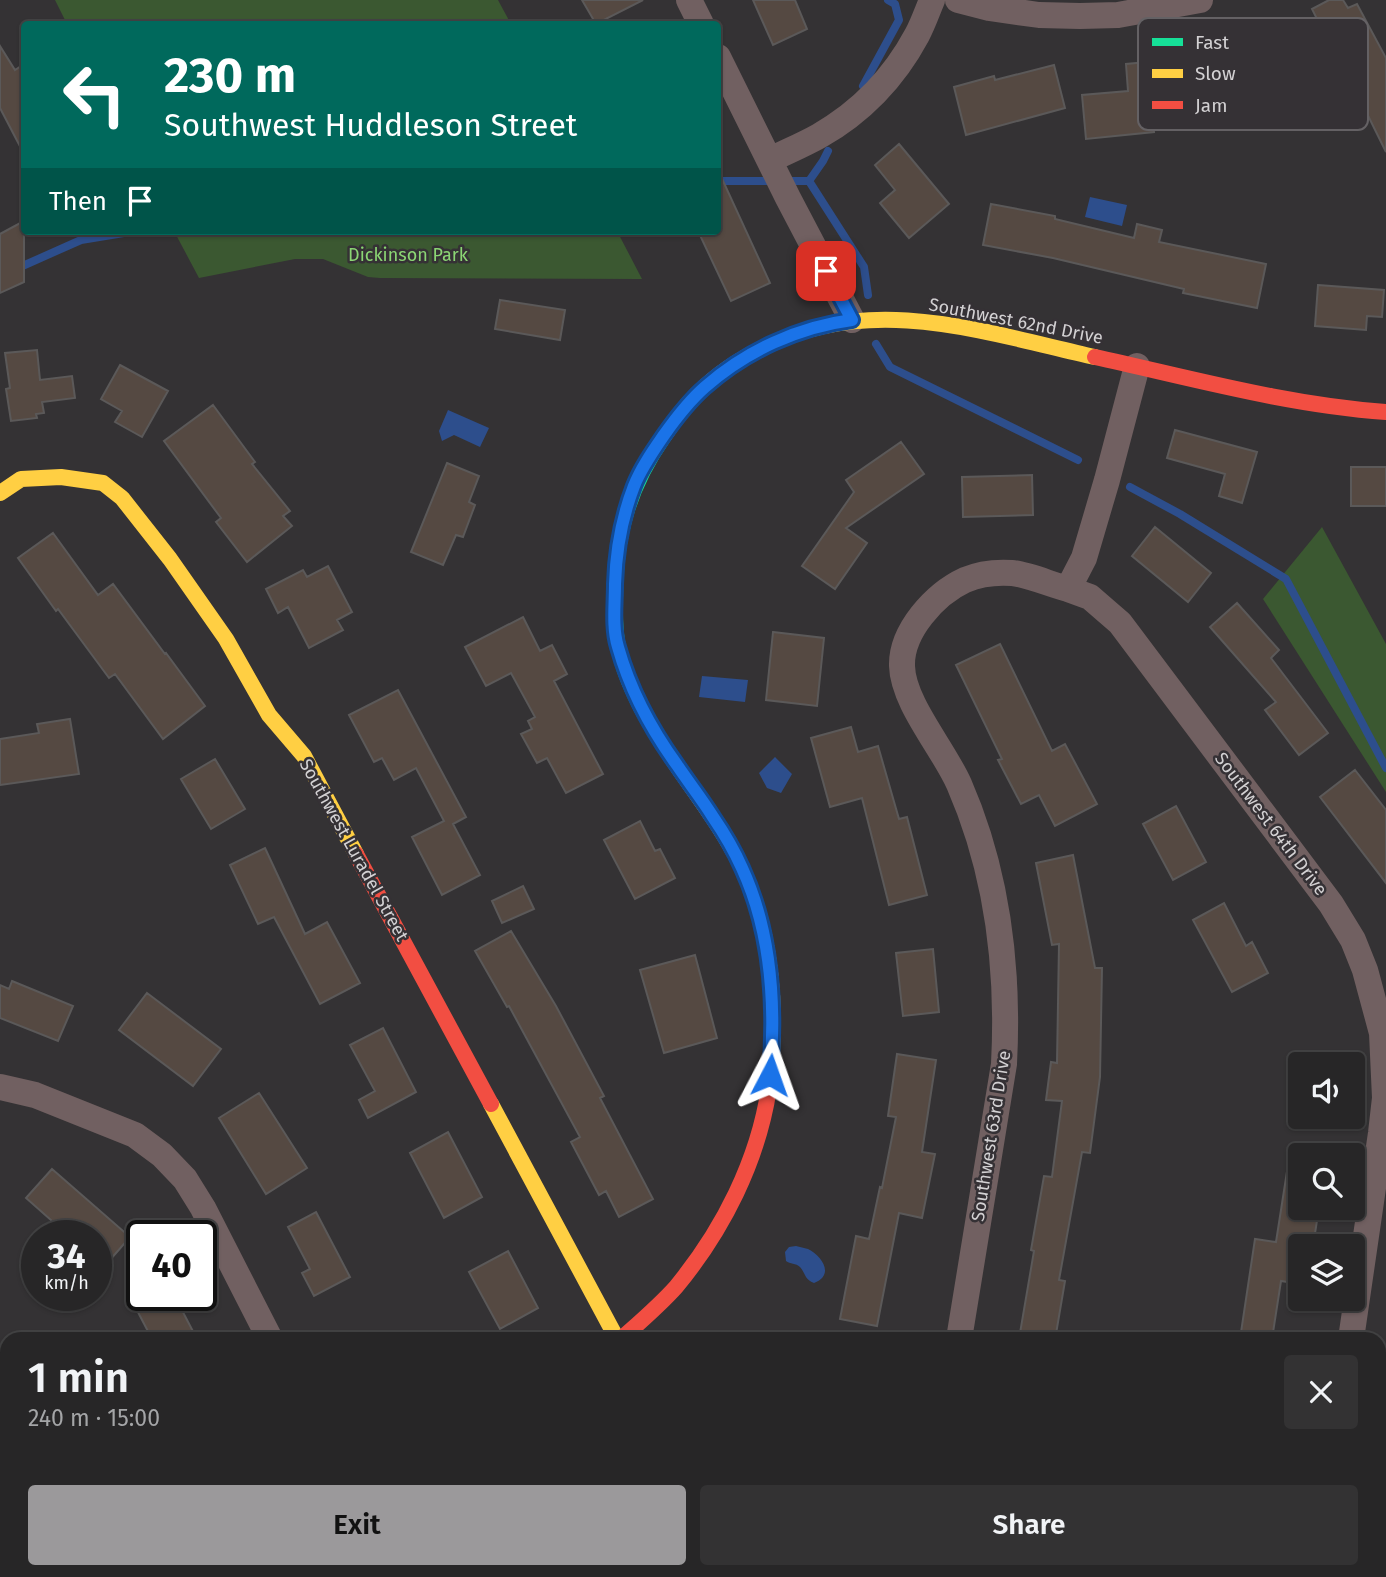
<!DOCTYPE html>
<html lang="en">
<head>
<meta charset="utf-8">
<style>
  :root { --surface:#272627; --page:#333233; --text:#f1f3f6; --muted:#a4a5a7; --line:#434344; --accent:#9b999b }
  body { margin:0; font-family:"Fira Sans",sans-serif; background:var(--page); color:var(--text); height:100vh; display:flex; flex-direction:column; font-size:26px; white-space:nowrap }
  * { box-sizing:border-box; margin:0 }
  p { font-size:23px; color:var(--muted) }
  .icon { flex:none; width:38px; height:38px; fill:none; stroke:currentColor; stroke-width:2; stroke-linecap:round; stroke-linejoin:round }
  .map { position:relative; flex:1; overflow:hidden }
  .panel { position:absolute; left:0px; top:1332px; width:1386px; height:247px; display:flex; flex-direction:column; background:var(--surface); border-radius:21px 21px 0 0; box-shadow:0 2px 5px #0004,0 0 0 2px var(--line) }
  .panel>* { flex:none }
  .banner { position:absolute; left:21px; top:21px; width:700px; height:214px; border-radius:7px; box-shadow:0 2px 5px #0004,0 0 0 2px var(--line); background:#00695c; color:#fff; overflow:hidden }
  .controls { position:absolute; left:1288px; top:1052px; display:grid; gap:14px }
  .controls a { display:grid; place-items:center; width:77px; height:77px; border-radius:7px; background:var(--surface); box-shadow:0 2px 5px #0004,0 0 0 2px var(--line); font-size:35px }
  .speed { position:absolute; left:21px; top:1220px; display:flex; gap:14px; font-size:35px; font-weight:700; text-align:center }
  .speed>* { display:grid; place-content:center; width:91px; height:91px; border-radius:50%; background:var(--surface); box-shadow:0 2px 5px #0004,0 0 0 2px var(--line); line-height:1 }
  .speed small { font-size:18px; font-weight:400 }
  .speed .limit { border:4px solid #111; border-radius:10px; background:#fff; color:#111 }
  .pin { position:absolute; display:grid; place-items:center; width:60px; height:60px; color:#fff; margin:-30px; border-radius:14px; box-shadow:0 4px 10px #0006 }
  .me { position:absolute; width:77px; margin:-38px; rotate:4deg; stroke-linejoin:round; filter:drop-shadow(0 0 5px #0008) }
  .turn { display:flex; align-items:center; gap:24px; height:147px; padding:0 28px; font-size:32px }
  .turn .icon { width:91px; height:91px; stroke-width:2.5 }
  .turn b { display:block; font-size:49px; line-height:60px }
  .then { display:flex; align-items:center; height:66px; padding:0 28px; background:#0003; gap:14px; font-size:26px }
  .round { display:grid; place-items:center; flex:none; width:74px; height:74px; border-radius:7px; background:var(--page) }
  .head { display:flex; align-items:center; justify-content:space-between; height:119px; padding:0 28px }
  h1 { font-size:42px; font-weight:600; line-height:52px }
  .action { display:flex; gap:14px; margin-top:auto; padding:14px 28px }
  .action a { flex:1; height:80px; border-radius:7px; background:var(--accent); color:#111; font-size:28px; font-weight:600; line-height:80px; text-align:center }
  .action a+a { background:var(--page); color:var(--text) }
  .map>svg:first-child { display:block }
</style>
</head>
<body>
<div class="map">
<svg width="1386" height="1577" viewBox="0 0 1386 1577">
  <rect width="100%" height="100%" fill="#343234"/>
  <path fill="#3b5831" d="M55,0h443l13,24h-444z
    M174,231h443l25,48 -262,-1 -12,-1 -45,-18h-28l-96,19z
    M1322,527l64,117v148l-123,-193z"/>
  <path fill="#2d4e8c" d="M1090,197l37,8 -5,21 -37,-9z
    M448,410l41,18 -9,19 -26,-12 -12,6 -3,-10z
    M702,676l46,4 -3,22 -46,-5z
    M775,757l17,17 -11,19 -14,-5 -8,-15z
    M796,1246c4,1 8,2 12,3 14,7 27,26 6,34 -10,-4 -8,-9 -14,-16 -4,-4 -10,-3 -14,-6l-1,-9 4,-5z"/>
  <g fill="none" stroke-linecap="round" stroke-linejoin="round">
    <path stroke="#2d4e8c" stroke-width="8" d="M863,86l36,-66 -4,-16 -7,-4
      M718,181h91
      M809,181l55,86 4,28
      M809,181l14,-20 5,-10
      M0,276l81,-36 55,-9
      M876,344l14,23 188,93
      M1130,487l50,27 106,65 100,189"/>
  </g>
  <path fill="#554942" stroke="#5b5959" stroke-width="2" d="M582,0h61l-47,24z
    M753,0h42l12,29 -34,16z
    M1329,0h14l5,8 9,-4 29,54v94l-43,-87 -10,6 -14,-25 9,-5 -16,-32z
    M0,46l15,24 9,-6v90l-24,-46z
    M1147,62l7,70 -68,7 -4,-44 46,-4 -2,-27z
    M1054,65l11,43 -99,27 -12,-48 40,-11 1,4z
    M899,144l50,60 -40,34 -29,-35 15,-13 -20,-25z
    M718,170l52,113 -39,18 -33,-70h20z
    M991,204l64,12v3l79,19 3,-14 25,6 -3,12 107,22 -9,44 -74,-15 1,-4 -131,-31 -70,-13z
    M24,221v61l-24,11v-59z
    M1318,285l66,5 -2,27 -15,-1 -1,14 -51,-4z
    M500,300l65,10 -5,30 -65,-11z
    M37,350l3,30 32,-4 3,22 -33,4 2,11 -8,1 1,4 -26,3 -5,-32 4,-1 -5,-35z
    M120,365l48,26 -26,46 -27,-15 7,-11 -21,-12z
    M213,405l42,57 -3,2 38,47 -7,5 9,10 -45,36 -31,-40 5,-4 -57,-77z
    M1175,430l82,22 -15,51 -23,-7 6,-22 -58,-16z
    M901,442l23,32 -78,54 21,15 -32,46 -33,-23 52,-74 -8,-12z
    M447,463l32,13 -10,26 6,3 -12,32 -7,-2 -13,30 -32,-13z
    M1351,467h35v39h-35z
    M1032,475l1,40 -70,2 -1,-40z
    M1155,527l56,46 -23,29 -56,-46z
    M53,533l45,62 15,-11 52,70 1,-1 39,53 -42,33 -48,-65 -6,4 -51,-69 -2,2 -38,-53z
    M328,566l24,46 -15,8 6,10 -34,18 -21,-41 -10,6 -12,-24 37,-19 4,7z
    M1237,603l42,47 -8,8 57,75 -29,22 -34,-45 11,-8 -66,-75z
    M523,617l17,34 12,-6 15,29 -13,7 49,93 -37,19 -19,-35 -10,5 -16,-29 11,-5 -4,-8 7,-4 -24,-44 -25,13 -21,-39z
    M773,632l51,6 -7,68 -51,-6z
    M1000,644l52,107 13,-7 32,60 -42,22 -16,-31 -18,9 -23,-44 4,-1 -46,-94z
    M398,690l68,127 -13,7 27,51 -38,20 -30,-58 32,-16 -28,-53 -22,12 -12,-22 -8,4 -25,-47z
    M70,719l9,55 -79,11v-46l39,-6 -2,-9z
    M851,727l7,25 20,-6 21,73 8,-2 20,78 -38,10 -27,-107 -32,9 -19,-69z
    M215,759l30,50 -34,20 -30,-50z
    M1355,770l31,40v73l-66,-86z
    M1176,806l30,56 -33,18 -30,-56z
    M640,821l15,30 5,-2 15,29 -40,21 -31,-59z
    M265,848l40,86 22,-12 33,61 -40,21 -46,-87 -16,7 -28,-59z
    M1073,855l22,113h7l-2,109 -10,76 -8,-1 -23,128 6,1 -9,53 -8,-1 -1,6h-28l15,-88 -3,-1 13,-74 8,1 10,-76 -16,-1 5,-38 6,1 2,-119 -7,1 -16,-82z
    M523,886l11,23 -32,14 -10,-22z
    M1224,903l22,43 6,-4 16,31 -36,19 -39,-72z
    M511,931l45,75 48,90 -4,2 53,101 -34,18 -13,-26 -7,4 -28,-53 9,-5 -71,-131 -2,1 -32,-56z
    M933,949l6,63 -36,4 -7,-63z
    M695,955l22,83 -53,15 -24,-83z
    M12,981l61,25 -15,35 -58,-23v-33l9,4z
    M147,993l74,56 -28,37 -74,-56z
    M383,1028l33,64 -48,26 -9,-18 16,-9 -25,-46z
    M897,1054l39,6 -14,92 13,2 -13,64 -23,-5 -22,113 -37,-7 16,-83 13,3 11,-52 2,1 14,-71 -8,-1z
    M259,1093l48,75 -41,26 -47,-76z
    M448,1132l34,65 -38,21 -34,-65z
    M1288,1165h12v43h19l-6,38h-13v38l-19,-3 -9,58h-32l15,-100 21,3z
    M52,1169l78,68 -34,39v-40h-27l-43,-38z
    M316,1212l34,65 -36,19 -12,-23 8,-4 -22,-42z
    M508,1251l30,57 -38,21 -31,-57z
    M129,1295h45l23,44h-45z"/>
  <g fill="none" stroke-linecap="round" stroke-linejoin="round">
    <path stroke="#716061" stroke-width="26" d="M689,0l12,24
      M958,0l31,8 50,7 41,1 38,-1 82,-15
      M718,57l70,141 64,122
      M770,160c16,-8 33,-15 49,-24 42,-24 75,-58 98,-101 6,-11 10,-23 15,-35
      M1137,366l-30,114 -23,78 -16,31 22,8 30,26 211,281 22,36 12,30 17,63 3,65 -4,35 -30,206
      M0,1087l35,8 100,40 27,20 23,24 18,29 67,131
      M959,1339l45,-275c5,-95 -7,-193 -45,-280 -16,-36 -56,-81 -57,-118 -1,-35 33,-72 63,-86 14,-6 32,-8 47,-7 15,1 40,12 56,16
      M0,1507l7,13
      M34,1572l3,5
      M389,1572l3,5
      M739,1572l3,5
      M895,1577l4,-5
      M1310,1577l1,-5"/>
    <path stroke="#16e098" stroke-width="16" d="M664,436c-36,52 -49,99 -49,162 0,15 -1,32 3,48 8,37 26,70 47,102"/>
    <path stroke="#ffcf43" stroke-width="16" d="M664,436c10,-15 20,-29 33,-42 20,-20 44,-36 70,-48 106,-53 220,-13 328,11
      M0,493l21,-14 40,-2 42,6 19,15 48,61 56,80 43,76 35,41 52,98
      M665,748c25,39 55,75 76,118 32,67 37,149 28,222
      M491,1104l126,235"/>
    <path stroke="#f24e42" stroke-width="16" d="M1095,357c96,21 192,48 291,55
      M356,854l135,250
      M621,1339c19,-17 38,-33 55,-52 47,-57 82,-126 93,-199
      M185,1577l10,-5"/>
  </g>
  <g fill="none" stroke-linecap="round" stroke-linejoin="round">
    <defs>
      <path id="route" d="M770,1075c6,-70 2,-142 -28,-207 -8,-18 -18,-35 -29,-51 -11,-18 -24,-34 -36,-52 -26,-36 -47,-75 -59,-118 -6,-19 -3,-43 -3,-63 1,-34 7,-67 19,-98 7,-18 19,-35 30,-51 12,-17 25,-34 41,-48 41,-36 93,-60 147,-67l-26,-49"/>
    </defs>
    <use href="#route" stroke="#114b97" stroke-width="18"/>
    <use href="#route" stroke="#1a73e8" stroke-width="12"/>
  </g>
  <g text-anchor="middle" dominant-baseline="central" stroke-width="5" stroke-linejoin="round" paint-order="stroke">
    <g font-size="18" fill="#8bd574" stroke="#353135">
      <text x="408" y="255">Dickinson Park</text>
    </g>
    <g font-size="18" fill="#d3d1d3" stroke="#353135">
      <text transform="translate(1016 321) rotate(11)">Southwest 62nd Drive</text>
      <text transform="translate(1271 824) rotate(53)">Southwest 64th Drive</text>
      <text transform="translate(354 850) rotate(61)">Southwest Luradel Street</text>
      <text transform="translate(991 1136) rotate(-81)">Southwest 63rd Drive</text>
    </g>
  </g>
  <rect x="1138" y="18" width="230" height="112" rx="10" fill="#353135" stroke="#646164" stroke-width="2"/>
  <rect x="1152" y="38" width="31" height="8" fill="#16e098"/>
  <rect x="1152" y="69" width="31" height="9" fill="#ffcf43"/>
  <rect x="1152" y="101" width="31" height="8" fill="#f24e42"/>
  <g font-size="19" fill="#d3d1d3">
    <text x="1195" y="49">Fast</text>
    <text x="1195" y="80">Slow</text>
    <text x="1195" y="112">Jam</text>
  </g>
</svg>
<div class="controls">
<a><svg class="icon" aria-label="sound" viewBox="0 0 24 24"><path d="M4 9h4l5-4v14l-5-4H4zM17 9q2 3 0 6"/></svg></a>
<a><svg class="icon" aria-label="search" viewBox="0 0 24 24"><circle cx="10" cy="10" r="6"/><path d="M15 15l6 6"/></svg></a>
<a><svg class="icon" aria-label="layers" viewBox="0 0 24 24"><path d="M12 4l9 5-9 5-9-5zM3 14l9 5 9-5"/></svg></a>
</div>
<div class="speed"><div>34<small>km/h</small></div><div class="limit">40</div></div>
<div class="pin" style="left:826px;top:271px;background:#d93025"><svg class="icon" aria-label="arrive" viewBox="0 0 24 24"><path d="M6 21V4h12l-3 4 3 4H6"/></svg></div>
<svg class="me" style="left:770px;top:1075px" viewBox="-20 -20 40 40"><path d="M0-17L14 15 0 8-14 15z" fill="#1a73e8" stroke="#fff" stroke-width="4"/></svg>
<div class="banner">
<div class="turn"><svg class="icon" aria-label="left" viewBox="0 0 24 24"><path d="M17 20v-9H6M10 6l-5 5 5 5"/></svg><div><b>230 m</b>Southwest Huddleson Street</div></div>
<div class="then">Then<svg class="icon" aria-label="arrive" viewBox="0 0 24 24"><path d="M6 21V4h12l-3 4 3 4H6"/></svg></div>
</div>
<section class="panel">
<div class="head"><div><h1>1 min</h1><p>240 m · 15:00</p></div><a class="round"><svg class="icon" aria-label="close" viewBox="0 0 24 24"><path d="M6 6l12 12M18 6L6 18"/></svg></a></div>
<div class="action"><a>Exit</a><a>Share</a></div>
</section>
</div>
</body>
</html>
